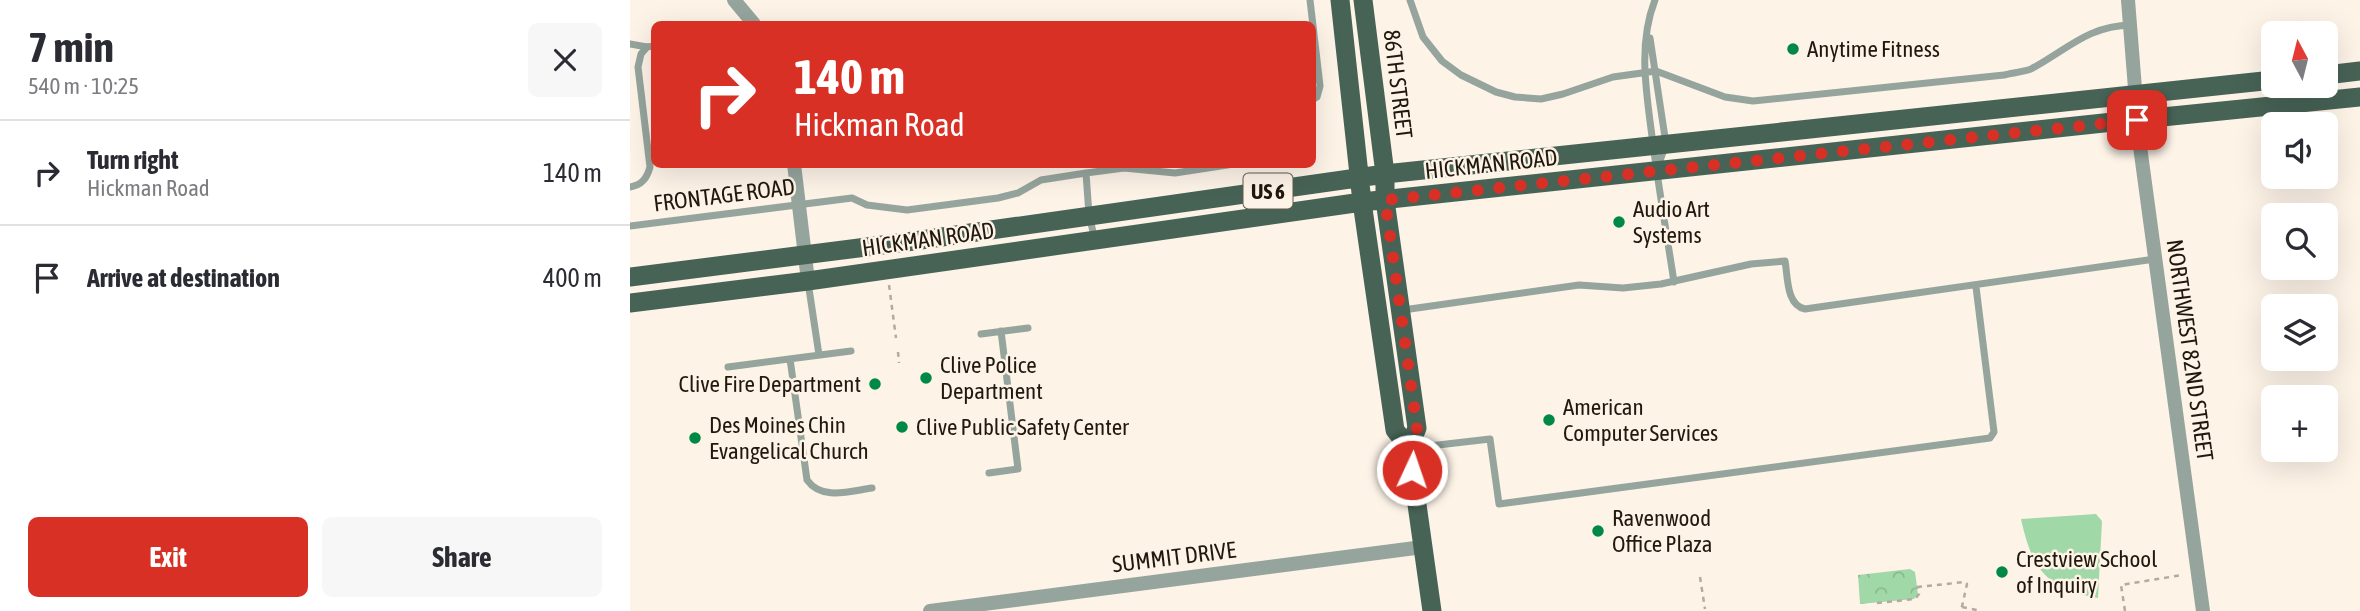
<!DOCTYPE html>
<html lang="en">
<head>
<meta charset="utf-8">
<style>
  :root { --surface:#fff; --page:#f7f7f7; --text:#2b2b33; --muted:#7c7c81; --line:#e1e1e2; --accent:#d93025 }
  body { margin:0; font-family:"Asap Condensed",sans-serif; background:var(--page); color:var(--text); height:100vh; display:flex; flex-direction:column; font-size:26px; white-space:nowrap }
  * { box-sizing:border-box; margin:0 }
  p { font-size:23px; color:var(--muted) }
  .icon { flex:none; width:38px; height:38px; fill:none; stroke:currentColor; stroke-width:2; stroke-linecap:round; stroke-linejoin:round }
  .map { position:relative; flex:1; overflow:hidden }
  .sheet { display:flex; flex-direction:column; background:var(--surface); width:630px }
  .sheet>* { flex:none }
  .top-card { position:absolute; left:21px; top:21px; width:665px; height:147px; border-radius:10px; box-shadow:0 7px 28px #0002; background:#d93025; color:#fff; overflow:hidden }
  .needle { width:46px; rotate:353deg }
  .tools { position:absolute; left:1631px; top:21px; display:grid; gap:14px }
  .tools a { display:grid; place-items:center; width:77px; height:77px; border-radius:10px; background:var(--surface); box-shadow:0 7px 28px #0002; font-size:35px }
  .pin { position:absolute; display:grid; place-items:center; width:60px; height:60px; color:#fff; margin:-30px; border-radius:14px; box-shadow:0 4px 10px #0006 }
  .me { position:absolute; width:77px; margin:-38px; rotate:3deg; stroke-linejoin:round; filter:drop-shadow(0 0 5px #0008) }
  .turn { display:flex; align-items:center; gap:24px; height:147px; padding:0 28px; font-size:32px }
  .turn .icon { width:91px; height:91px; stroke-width:2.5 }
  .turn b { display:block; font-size:49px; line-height:60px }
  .round { display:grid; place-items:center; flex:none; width:74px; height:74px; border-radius:10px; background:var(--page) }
  .headline { display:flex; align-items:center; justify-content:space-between; height:119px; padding:0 28px }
  h1 { font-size:42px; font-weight:700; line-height:52px }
  .primary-button { display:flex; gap:14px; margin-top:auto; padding:14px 28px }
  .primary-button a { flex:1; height:80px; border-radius:10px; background:var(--accent); color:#fff; font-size:28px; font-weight:700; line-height:80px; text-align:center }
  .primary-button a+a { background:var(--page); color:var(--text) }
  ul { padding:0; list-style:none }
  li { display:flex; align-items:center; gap:21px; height:105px; padding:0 28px; border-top:2px solid var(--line) }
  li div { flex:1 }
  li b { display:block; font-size:26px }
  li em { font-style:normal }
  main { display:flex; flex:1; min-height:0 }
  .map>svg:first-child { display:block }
</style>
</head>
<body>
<main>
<section class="sheet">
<div class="headline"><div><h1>7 min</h1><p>540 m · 10:25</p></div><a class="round"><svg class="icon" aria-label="close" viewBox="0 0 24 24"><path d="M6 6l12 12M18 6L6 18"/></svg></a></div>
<ul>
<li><svg class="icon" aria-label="right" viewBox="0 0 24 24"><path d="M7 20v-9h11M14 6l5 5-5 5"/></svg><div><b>Turn right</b><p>Hickman Road</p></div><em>140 m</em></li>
<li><svg class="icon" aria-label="arrive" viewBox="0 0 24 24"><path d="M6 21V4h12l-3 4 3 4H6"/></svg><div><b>Arrive at destination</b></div><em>400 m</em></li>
</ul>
<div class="primary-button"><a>Exit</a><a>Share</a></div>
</section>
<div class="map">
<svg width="1730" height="611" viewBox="0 0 1730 611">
  <defs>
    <pattern id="park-crowns" width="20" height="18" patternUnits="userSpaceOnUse" patternTransform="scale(1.75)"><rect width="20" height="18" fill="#a1d8a8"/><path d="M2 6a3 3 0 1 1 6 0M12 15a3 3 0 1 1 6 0" fill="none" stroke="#8ab98f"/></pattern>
  </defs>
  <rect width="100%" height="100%" fill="#fdf3e7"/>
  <path fill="url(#park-crowns)" d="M1280,569l5,3 3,22 -4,5 -54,5 -2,-29z"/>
  <path fill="#a1d8a8" d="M1466,514l6,7 -4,77c-52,-9 -66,-29 -77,-79z"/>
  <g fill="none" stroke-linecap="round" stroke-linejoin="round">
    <path stroke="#b4aa9f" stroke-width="2.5" stroke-dasharray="5 5" stroke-linecap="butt" d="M259,285l7,53
      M268,352l1,11
      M1070,577l5,32
      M1287,587l48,-5 2,2 -6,27
      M1247,603l38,-4 4,-5 -1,-7
      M1332,607l19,4
      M1495,611l-4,-26 61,-10"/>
    <path stroke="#95a49d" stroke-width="7" d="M680,0l10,86 -3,11 -5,3
      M780,0l13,37 19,24 19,14 35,17 19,5 26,2 22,-5 50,-17 43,-6 69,26 28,4 251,-26c8,-2 19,-3 27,-6 36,-19 56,-43 100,-44
      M1025,0c-18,46 -8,96 -2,144 6,46 14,92 21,138
      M1020,38l16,106 -8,22
      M0,44l17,3 7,-1
      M456,173l3,42 6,25
      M0,187c12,-2 17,-9 20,-20l-12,-100 3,-13 6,-7
      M0,226l222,-28 15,7 40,5 91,-12 20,-5 23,-13 45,-7 38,-5 51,5 59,-9
      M178,282l11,73
      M773,310l176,-25 44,3 38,-4 90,-20 34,-3c3,16 1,44 20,48l350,-50
      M351,334l47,-6
      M160,359l17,121c15,21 43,11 65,8
      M98,367l123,-16
      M782,448l78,-9 9,65 491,-66 4,-6 -18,-145
      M359,473l29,-4 -17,-138"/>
    <path stroke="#95a49d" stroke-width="14" d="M104,0l20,24
      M1498,0l11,139 64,472
      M164,164l14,117
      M300,611l493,-64"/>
    <path stroke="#476356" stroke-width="19" d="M710,0l22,202 33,228 14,18
      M733,0l22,174v26l32,228 -8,20 23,163
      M1696,75l34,-4
      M0,277l284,-36 471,-67 888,-94
      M0,303l178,-22 554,-79 751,-80 247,-25"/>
  </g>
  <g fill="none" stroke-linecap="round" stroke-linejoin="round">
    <path stroke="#d93025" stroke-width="12" stroke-dasharray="0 21.6" d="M782,470l-3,-22 8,-20 -32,-228 752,-80"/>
  </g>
  <g fill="#008946" stroke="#fdf3e7" stroke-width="2.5">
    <circle cx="1163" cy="49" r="7"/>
    <circle cx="989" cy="222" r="7"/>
    <circle cx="296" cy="378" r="7"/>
    <circle cx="245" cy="384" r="7"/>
    <circle cx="919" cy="420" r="7"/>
    <circle cx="272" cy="427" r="7"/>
    <circle cx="65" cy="438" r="7"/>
    <circle cx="968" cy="531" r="7"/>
    <circle cx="1372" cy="572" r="7"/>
  </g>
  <g text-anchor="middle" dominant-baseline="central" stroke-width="5" stroke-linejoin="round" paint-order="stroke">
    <rect fill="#fdf3e7" stroke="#635a4f" stroke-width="2" x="613.5" y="173.5" width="49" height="35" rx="5"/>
    <g font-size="21" font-weight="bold" fill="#21180e">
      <text x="638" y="191">US 6</text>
    </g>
    <g font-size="23" fill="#21180e" stroke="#fdf3e7" text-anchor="start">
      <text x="1177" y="49">Anytime Fitness</text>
      <text x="1003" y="209">Audio Art<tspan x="1003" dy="26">Systems</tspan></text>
      <text x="310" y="365">Clive Police<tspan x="310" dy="26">Department</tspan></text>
      <text x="231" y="384" text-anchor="end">Clive Fire Department</text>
      <text x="933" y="407">American<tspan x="933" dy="26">Computer Services</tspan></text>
      <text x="79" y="425">Des Moines Chin<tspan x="79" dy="26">Evangelical Church</tspan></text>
      <text x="286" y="427">Clive Public Safety Center</text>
      <text x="982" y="518">Ravenwood<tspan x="982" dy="26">Office Plaza</tspan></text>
      <text x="1386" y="559">Crestview School<tspan x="1386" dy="26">of Inquiry</tspan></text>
    </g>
    <g font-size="23" fill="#21180e" stroke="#fdf3e7">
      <text transform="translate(768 84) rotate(83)">86TH STREET</text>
      <text transform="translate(861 164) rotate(-6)">HICKMAN ROAD</text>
      <text transform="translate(94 195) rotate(-7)">FRONTAGE ROAD</text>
      <text transform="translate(298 239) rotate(-8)">HICKMAN ROAD</text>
      <text transform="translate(1560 350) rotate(82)">NORTHWEST 82ND STREET</text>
      <text transform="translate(544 557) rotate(-7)">SUMMIT DRIVE</text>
    </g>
  </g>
</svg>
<div class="tools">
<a><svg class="needle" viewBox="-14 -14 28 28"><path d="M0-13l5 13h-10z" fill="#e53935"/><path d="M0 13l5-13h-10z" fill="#7c7c81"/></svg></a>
<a><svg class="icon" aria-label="sound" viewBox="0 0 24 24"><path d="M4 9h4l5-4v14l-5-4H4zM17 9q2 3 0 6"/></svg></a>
<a><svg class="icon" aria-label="search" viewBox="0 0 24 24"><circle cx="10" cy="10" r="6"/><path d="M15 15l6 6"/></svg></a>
<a><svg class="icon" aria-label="layers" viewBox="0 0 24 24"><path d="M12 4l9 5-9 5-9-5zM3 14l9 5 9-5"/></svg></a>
<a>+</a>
</div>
<div class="pin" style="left:1507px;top:120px;background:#d93025"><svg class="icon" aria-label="arrive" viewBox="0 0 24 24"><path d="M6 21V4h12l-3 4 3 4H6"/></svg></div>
<svg class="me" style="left:782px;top:470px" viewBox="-20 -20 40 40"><circle r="17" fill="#d93025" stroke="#fff" stroke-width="3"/><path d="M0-11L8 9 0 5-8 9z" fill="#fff"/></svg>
<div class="top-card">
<div class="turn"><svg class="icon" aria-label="right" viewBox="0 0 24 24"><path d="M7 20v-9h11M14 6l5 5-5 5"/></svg><div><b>140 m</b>Hickman Road</div></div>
</div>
</div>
</main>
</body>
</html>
